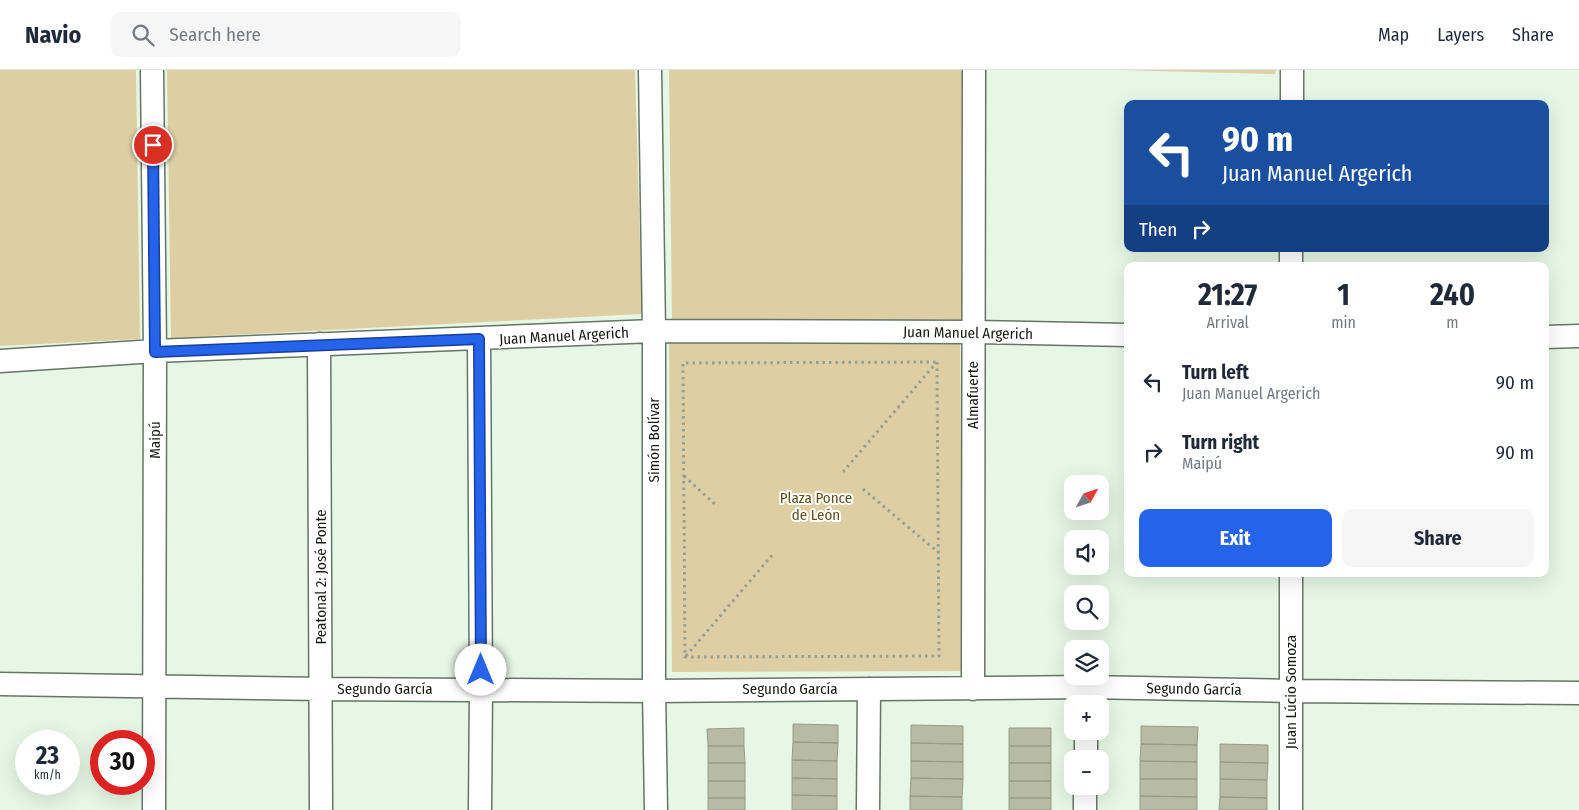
<!DOCTYPE html>
<html lang="en">
<head>
<meta charset="utf-8">
<style>
  :root { --surface:#fff; --page:#f6f6f7; --text:#1f2937; --muted:#747a83; --line:#e0e1e3; --accent:#2563eb }
  body { margin:0; font-family:"Fira Sans Condensed",sans-serif; background:var(--page); color:var(--text); height:100vh; display:flex; flex-direction:column; font-size:19px; white-space:nowrap }
  * { box-sizing:border-box; margin:0 }
  p { font-size:16px; color:var(--muted) }
  .icon { flex:none; width:28px; height:28px; fill:none; stroke:currentColor; stroke-width:2; stroke-linecap:round; stroke-linejoin:round }
  .map { position:relative; flex:1; overflow:hidden }
  .drawer { position:absolute; left:1124px; top:192px; width:425px; height:315px; display:flex; flex-direction:column; background:var(--surface); border-radius:10px; box-shadow:0 5px 20px #0002 }
  .drawer>* { flex:none }
  .banner { position:absolute; left:1124px; top:30px; width:425px; height:152px; border-radius:10px; box-shadow:0 5px 20px #0002; background:#1a4fa0; color:#fff; overflow:hidden }
  .needle { width:32px; rotate:50deg }
  .tools { position:absolute; left:1064px; top:405px; display:grid; gap:10px }
  .tools a { display:grid; place-items:center; width:45px; height:45px; border-radius:10px; background:var(--surface); box-shadow:0 5px 20px #0002; font-size:25px }
  .speed { position:absolute; left:15px; top:660px; display:flex; gap:10px; font-size:25px; font-weight:700; text-align:center }
  .speed>* { display:grid; place-content:center; width:65px; height:65px; border-radius:50%; background:var(--surface); box-shadow:0 5px 20px #0002; line-height:1 }
  .speed small { font-size:12px; font-weight:400 }
  .speed .limit { border:8px solid #d22; background:#fff; color:#111 }
  .pin { position:absolute; display:grid; place-items:center; width:42px; height:42px; color:#fff; margin:-21px; border:2px solid #fff; border-radius:50%; box-shadow:0 1px 5px #0007 }
  .me { position:absolute; width:55px; margin:-28px; rotate:0deg; stroke-linejoin:round; filter:drop-shadow(0 0 4px #0008) }
  .turn { display:flex; align-items:center; gap:18px; height:105px; padding:0 15px; font-size:22px }
  .turn .icon { width:65px; height:65px; stroke-width:2.5 }
  .turn b { display:block; font-size:35px; line-height:42px }
  .then { display:flex; align-items:center; height:48px; padding:0 15px; background:#0003; gap:10px; font-size:19px }
  .eta { display:flex; justify-content:space-evenly; align-items:center; height:85px; text-align:center }
  .eta b { font-size:30px; font-weight:700; line-height:35px }
  .action { display:flex; gap:10px; margin-top:auto; padding:10px 15px }
  .action a { flex:1; height:58px; border-radius:10px; background:var(--accent); color:#fff; font-size:20px; font-weight:700; line-height:58px; text-align:center }
  .action a+a { background:var(--page); color:var(--text) }
  ul { padding:0; list-style:none }
  li { display:flex; align-items:center; gap:15px; height:70px; padding:0 15px }
  li div { flex:1 }
  li b { display:block; font-size:19px }
  li em { font-style:normal }
  header { display:flex; align-items:center; gap:30px; box-sizing:border-box; height:70px; padding:0 25px; background:var(--surface); border-bottom:1px solid var(--line) }
  header strong { font-size:24px }
  nav { display:flex; gap:28px; margin-inline-start:auto; font-size:18px }
  .search { width:350px; height:45px; background:var(--page); display:flex; align-items:center; gap:12px; box-sizing:border-box; padding:0 18px; border-radius:10px; color:var(--muted); font-size:19px }
  .map>svg:first-child { display:block }
</style>
</head>
<body>
<header>
<strong>Navio</strong>
<div class="search"><svg class="icon" aria-label="search" viewBox="0 0 24 24"><circle cx="10" cy="10" r="6"/><path d="M15 15l6 6"/></svg>Search here</div>
<nav><a>Map</a><a>Layers</a><a>Share</a></nav>
</header>
<div class="map">
<svg width="1579" height="740" viewBox="0 0 1579 740">
  <rect width="100%" height="100%" fill="#e6f7e5"/>
  <path fill="#decea4" d="M0,0h136l4,269 -140,7z
    M167,0h468l7,244 -471,24z
    M669,0h294v252l-291,-2z
    M1121,0h155l-1,4z
    M960,271l3,330 -291,1 -3,-329z"/>
  <path fill="#b7bba6" stroke="#979b86" d="M793,654l45,1v18l-45,-1z
    M911,655l52,1v18l-52,-1z
    M1141,656l57,1 -1,18 -56,-1z
    M744,658v18h-36l-1,-17z
    M1009,658h42v18h-42z
    M793,672l45,1 -1,18 -45,-1z
    M911,673l52,1v18l-52,-1z
    M1141,674l56,1v17l-57,-1z
    M1220,674l48,1v18l-48,-1z
    M708,676h36l1,17h-37z
    M1009,676h42v17h-42z
    M792,690l45,1v18l-45,-1z
    M911,691l52,1v17l-52,-1z
    M1140,691l57,1v17h-57z
    M1220,692l48,1 -1,17 -47,-1z
    M708,693h37v18h-37z
    M1009,693h42v18h-42z
    M792,708l45,1v17l-45,-1z
    M911,708l52,1 -1,18 -52,-1z
    M1140,709h57v18l-57,-1z
    M1220,709l47,1v18l-47,-1z
    M708,711h37v17h-37z
    M1009,711h42v17h-42z
    M792,725l45,1v14h-45z
    M910,726l52,1v13h-52z
    M1140,726l57,1v13h-57z
    M1220,727l47,1v12h-48z
    M708,728h37v12h-37z
    M1009,728h42v12h-42z"/>
  <g fill="none" stroke-linecap="round" stroke-linejoin="round">
    <defs>
      <path id="street" d="M152,0l3,281 -1,459
        M650,0l4,261v360l2,119
        M1292,34v-34
        M1291,196v-17
        M1545,267l34,-1
        M479,269l2,350 -1,121
        M319,274l2,466
        M0,291l155,-10 499,-20 319,1 155,3
        M0,614l322,5 332,2 432,-4 206,4 287,2
        M973,619l1,-619
        M1086,689v-28
        M868,740l1,-121
        M1085,740v-24
        M1291,740v-236"/>
    </defs>
    <use href="#street" stroke="#667565" stroke-width="25"/>
    <path stroke="#94a093" stroke-width="3" stroke-dasharray="2.5 4" stroke-linecap="butt" d="M937,292l2,294 -254,1 -2,-294z
      M843,402l93,-109
      M684,406l33,30
      M863,419l76,64
      M686,586l87,-102"/>
    <use href="#street" stroke="#fff" stroke-width="22"/>
  </g>
  <g fill="none" stroke-linecap="round" stroke-linejoin="round">
    <defs>
      <path id="route" d="M153,75l2,207 324,-13 2,331"/>
    </defs>
    <use href="#route" stroke="#184099" stroke-width="12"/>
    <use href="#route" stroke="#2563eb" stroke-width="9"/>
  </g>
  <g text-anchor="middle" dominant-baseline="central" stroke-width="4" stroke-linejoin="round" paint-order="stroke">
    <g font-size="15" fill="#131913" stroke="#fff">
      <text transform="translate(968 263) rotate(1)">Juan Manuel Argerich</text>
      <text transform="translate(564 266) rotate(-3)">Juan Manuel Argerich</text>
      <text transform="translate(973 325) rotate(-90)">Almafuerte</text>
      <text transform="translate(155 370) rotate(-90)">Maipú</text>
      <text transform="translate(654 370) rotate(-90)">Simón Bolívar</text>
      <text transform="translate(321 507) rotate(-90)">Peatonal 2: José Ponte</text>
      <text x="385" y="619">Segundo García</text>
      <text x="790" y="619">Segundo García</text>
      <text transform="translate(1194 619) rotate(1)">Segundo García</text>
      <text transform="translate(1291 622) rotate(-90)">Juan Lúcio Somoza</text>
    </g>
    <g font-size="15" fill="#62501c" stroke="#fff">
      <text x="816" y="428">Plaza Ponce<tspan x="816" dy="17">de León</tspan></text>
    </g>
  </g>
</svg>
<div class="tools">
<a><svg class="needle" viewBox="-14 -14 28 28"><path d="M0-13l5 13h-10z" fill="#e53935"/><path d="M0 13l5-13h-10z" fill="#747a83"/></svg></a>
<a><svg class="icon" aria-label="sound" viewBox="0 0 24 24"><path d="M4 9h4l5-4v14l-5-4H4zM17 9q2 3 0 6"/></svg></a>
<a><svg class="icon" aria-label="search" viewBox="0 0 24 24"><circle cx="10" cy="10" r="6"/><path d="M15 15l6 6"/></svg></a>
<a><svg class="icon" aria-label="layers" viewBox="0 0 24 24"><path d="M12 4l9 5-9 5-9-5zM3 14l9 5 9-5"/></svg></a>
<a>+</a>
<a>−</a>
</div>
<div class="speed"><div>23<small>km/h</small></div><div class="limit">30</div></div>
<div class="pin" style="left:153px;top:75px;background:#d93025"><svg class="icon" aria-label="arrive" viewBox="0 0 24 24"><path d="M6 21V4h12l-3 4 3 4H6"/></svg></div>
<svg class="me" style="left:481px;top:600px" viewBox="-20 -20 40 40"><circle r="19" fill="#fff"/><path d="M0-13L10 11 0 6-10 11z" fill="#2563eb"/></svg>
<div class="banner">
<div class="turn"><svg class="icon" aria-label="left" viewBox="0 0 24 24"><path d="M17 20v-9H6M10 6l-5 5 5 5"/></svg><div><b>90 m</b>Juan Manuel Argerich</div></div>
<div class="then">Then<svg class="icon" aria-label="right" viewBox="0 0 24 24"><path d="M7 20v-9h11M14 6l5 5-5 5"/></svg></div>
</div>
<section class="drawer">
<div class="eta">
<div><b>21:27</b><p>Arrival</p></div>
<div><b>1</b><p>min</p></div>
<div><b>240</b><p>m</p></div>
</div>
<ul>
<li><svg class="icon" aria-label="left" viewBox="0 0 24 24"><path d="M17 20v-9H6M10 6l-5 5 5 5"/></svg><div><b>Turn left</b><p>Juan Manuel Argerich</p></div><em>90 m</em></li>
<li><svg class="icon" aria-label="right" viewBox="0 0 24 24"><path d="M7 20v-9h11M14 6l5 5-5 5"/></svg><div><b>Turn right</b><p>Maipú</p></div><em>90 m</em></li>
</ul>
<div class="action"><a>Exit</a><a>Share</a></div>
</section>
</div>
</body>
</html>
